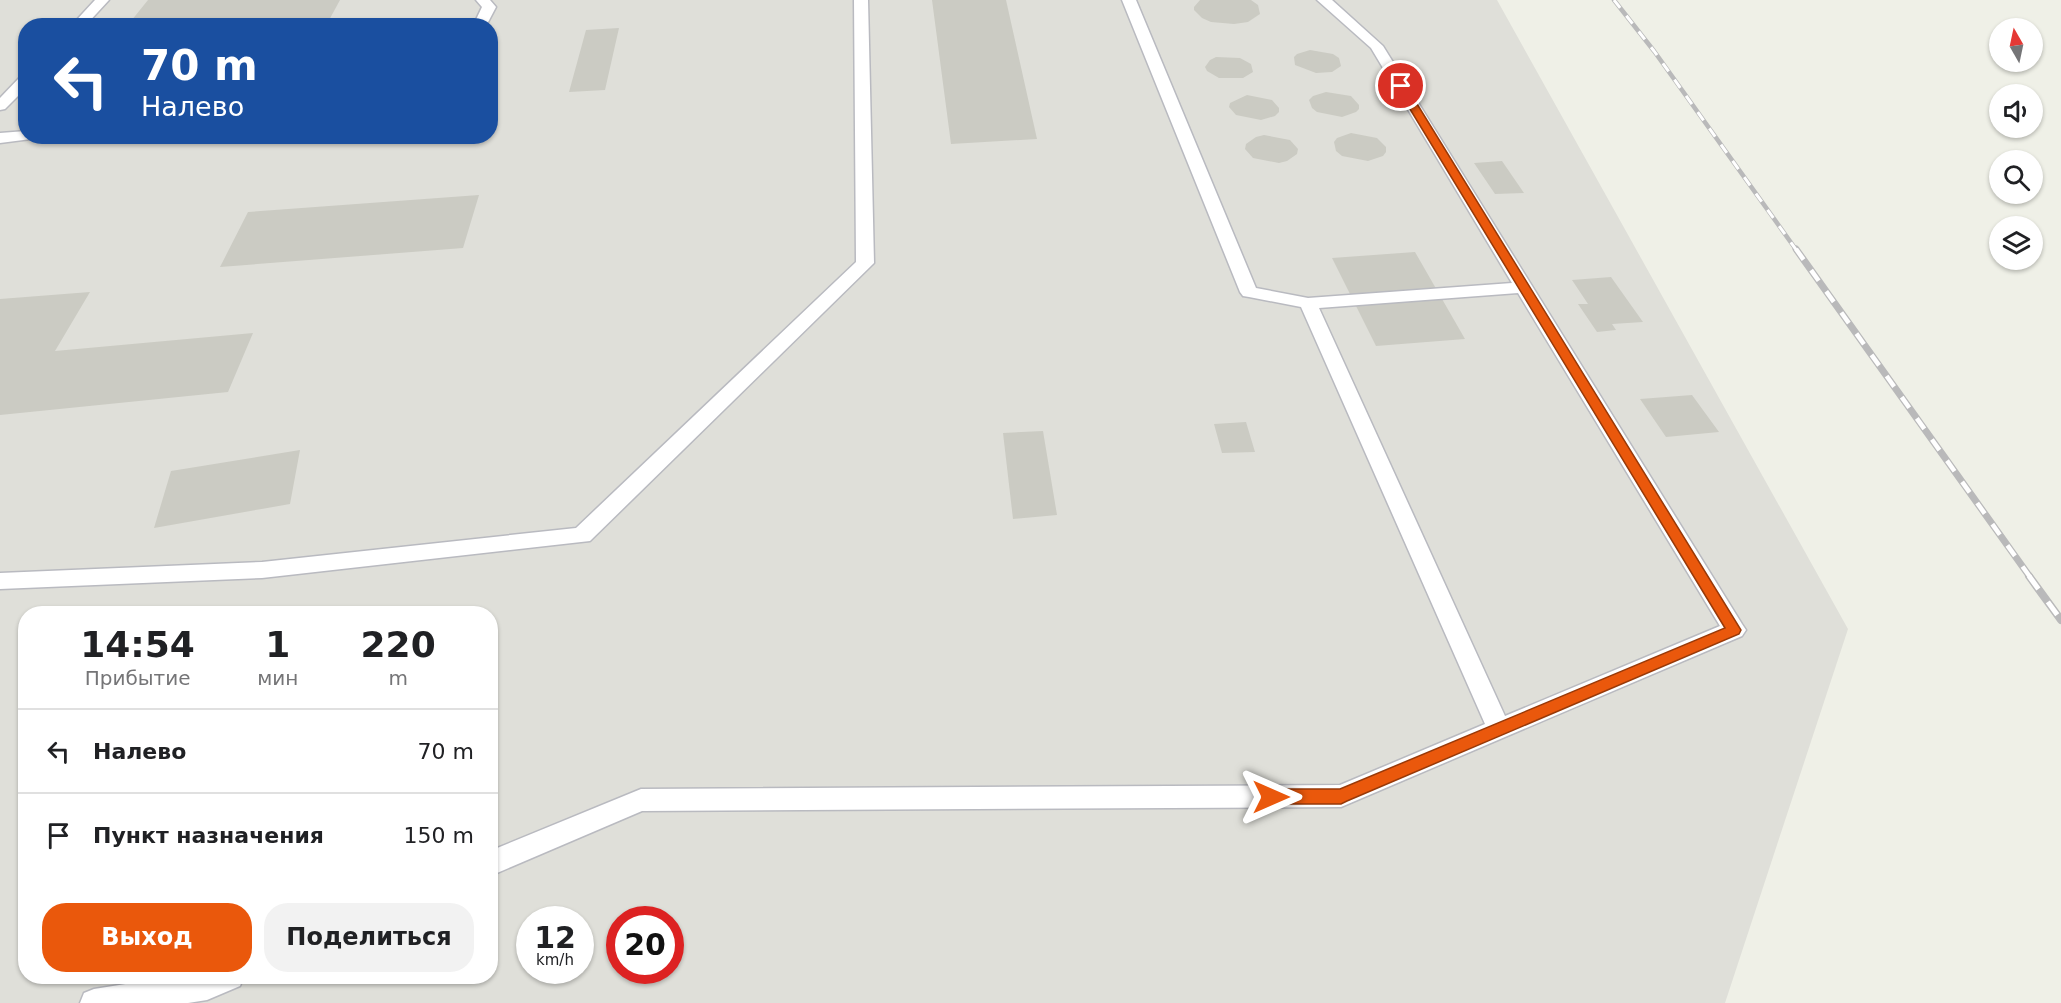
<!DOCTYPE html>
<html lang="ru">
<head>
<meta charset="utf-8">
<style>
  :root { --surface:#fff; --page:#f2f2f2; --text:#202124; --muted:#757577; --line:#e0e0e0; --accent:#ea580c }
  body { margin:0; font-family:"DejaVu Sans",sans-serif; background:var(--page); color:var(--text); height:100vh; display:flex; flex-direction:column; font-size:22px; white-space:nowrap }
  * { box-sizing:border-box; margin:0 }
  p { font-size:20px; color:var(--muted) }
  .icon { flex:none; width:33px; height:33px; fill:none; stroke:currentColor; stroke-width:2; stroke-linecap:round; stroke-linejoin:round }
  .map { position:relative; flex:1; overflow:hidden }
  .drawer { position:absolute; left:18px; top:606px; width:480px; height:378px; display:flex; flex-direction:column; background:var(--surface); border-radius:24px; box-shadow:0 2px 4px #0004 }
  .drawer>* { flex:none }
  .guide { position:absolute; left:18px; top:18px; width:480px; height:126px; border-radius:24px; box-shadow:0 2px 4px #0004; background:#1a4fa0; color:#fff; overflow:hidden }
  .needle { width:39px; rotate:351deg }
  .tools { position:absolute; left:1989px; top:18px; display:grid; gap:12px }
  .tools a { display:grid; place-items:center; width:54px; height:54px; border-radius:50%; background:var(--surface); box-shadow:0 2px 4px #0004; font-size:30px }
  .speed { position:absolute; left:516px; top:906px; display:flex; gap:12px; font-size:30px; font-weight:700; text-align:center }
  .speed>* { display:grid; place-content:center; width:78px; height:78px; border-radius:50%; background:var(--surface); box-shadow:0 2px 4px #0004; line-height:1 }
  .speed small { font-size:15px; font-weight:400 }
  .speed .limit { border:9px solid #d22; background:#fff; color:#111 }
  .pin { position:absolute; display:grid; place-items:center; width:51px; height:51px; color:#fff; margin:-26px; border:3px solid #fff; border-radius:50%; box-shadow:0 2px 6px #0007 }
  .me { position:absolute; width:66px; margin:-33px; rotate:90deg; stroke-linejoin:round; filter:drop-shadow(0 0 4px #0008) }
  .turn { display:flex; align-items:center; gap:21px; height:126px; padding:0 24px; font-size:27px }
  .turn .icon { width:78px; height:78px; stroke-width:2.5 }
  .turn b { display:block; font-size:42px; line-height:51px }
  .eta { display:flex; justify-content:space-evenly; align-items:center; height:102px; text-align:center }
  .eta b { font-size:36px; font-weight:600; line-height:42px }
  .primary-button { display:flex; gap:12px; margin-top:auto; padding:12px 24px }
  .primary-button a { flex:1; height:69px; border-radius:24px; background:var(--accent); color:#fff; font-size:24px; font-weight:600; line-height:69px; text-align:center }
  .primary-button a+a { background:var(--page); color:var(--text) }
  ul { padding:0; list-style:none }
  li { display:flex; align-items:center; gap:18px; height:84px; padding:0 24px; border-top:2px solid var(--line) }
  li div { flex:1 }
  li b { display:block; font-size:22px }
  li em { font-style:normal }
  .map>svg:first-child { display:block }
</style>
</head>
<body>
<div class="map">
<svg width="2061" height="1003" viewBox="0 0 2061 1003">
  <rect width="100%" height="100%" fill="#eff0e7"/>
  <path fill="#dfdfd9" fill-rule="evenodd" d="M0,0h1497l351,629 -123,374h-1725zM26,26h464v110h-464zM26,614h464v362h-464zM530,920h50v50h-50zM620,920h50v50h-50z"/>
  <path fill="#cbcbc3" d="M148,0h192l-12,22 65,-4 -4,8h-262z
    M932,0h74l31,139 -86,5z
    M1200,0h51l7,5 2,9 -12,8 -14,2 -23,-2 -9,-4 -8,-8v-3z
    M619,28l-14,62 -36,2 17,-62z
    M1310,50l23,4 6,4 2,8 -9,6 -16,1 -21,-8 -1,-8 3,-3z
    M1216,57l24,1 11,6 2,8 -10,6h-24l-12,-7 -2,-4 5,-7z
    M1326,92l25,4 8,9v4l-3,3 -14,5 -25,-5 -5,-4 -3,-8 4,-4z
    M1247,95l25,5 7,8v4l-4,4 -14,4 -25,-5 -7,-8 1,-4z
    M1351,133l26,5 9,9v5l-3,4 -15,5 -26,-5 -6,-5 -2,-9 3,-4z
    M1264,135l26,5 8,9 -1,5 -10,7 -8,2 -26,-5 -8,-9 1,-5 10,-7z
    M1502,161l22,32 -29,1 -21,-31z
    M479,195l-16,53 -243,19 28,-55z
    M1415,252l50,87 -89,7 -44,-88z
    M1611,277l32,45 -31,2 4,6 -19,2 -19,-28h10l-16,-24z
    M90,292l-35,59 198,-18 -25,59 -228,23v-116z
    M1692,395l27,37 -53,5 -26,-38z
    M1246,422l9,30 -33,1 -8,-29z
    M1043,431l14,84 -44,4 -10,-86z
    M300,450l-10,54 -136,24 17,-57z"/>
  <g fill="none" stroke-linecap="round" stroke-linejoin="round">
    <defs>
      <path id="service" d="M95,0h14l-24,26h-14z
        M476,0h14l6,7 -10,19h-13l9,-19z
        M854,0h14l6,263 -284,278 -328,37 -262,11v-16l262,-11 314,-34 280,-266z
        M1122,0h14l120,288 52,10 204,-15 -141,-235 -54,-48h15l51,46 359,578 4,6 -4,6 -401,171 -699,4 -152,65v-25l151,-62 699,-4 145,-61 -184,-417 -52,-10 -6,-1 -3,-4zM1518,293l202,333 -215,90 -186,-408z
        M26,75v13l-21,21 -5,1v-12l21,-22z
        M26,131v5h7l-2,3 -31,4v-10z
        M176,976h68l-4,10 -33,14 -19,3h-108l4,-10 10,-4z"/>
    </defs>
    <use href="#service" stroke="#b9bac0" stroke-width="3"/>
    <use href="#service" fill="#fff" fill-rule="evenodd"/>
    <defs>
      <path id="rail-far2" d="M1614,0l40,51 143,200"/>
      <path id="rail-far1" d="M1796,249l234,328"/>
      <path id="rail" d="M2029,576l32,44"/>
    </defs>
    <use href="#rail-far2" stroke="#b9b9ba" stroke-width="4.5"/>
    <use href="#rail-far1" stroke="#b9b9ba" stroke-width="7"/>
    <use href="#rail" stroke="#b9b9ba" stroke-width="8"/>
    <use href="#rail-far2" stroke="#fff" stroke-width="3" stroke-dasharray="10" stroke-linecap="butt"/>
    <use href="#rail-far1" stroke="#fff" stroke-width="4.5" stroke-dasharray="13" stroke-linecap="butt"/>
    <use href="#rail" stroke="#fff" stroke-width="5" stroke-dasharray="16" stroke-linecap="butt"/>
  </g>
  <path fill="#ea580c" stroke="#983908" stroke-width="1.5" d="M1398,84l8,2 335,544 -2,4 -392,167 -6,3h-70l-6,-2 -2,-5 2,-6 6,-2h69l385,-161 -329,-542z"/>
</svg>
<div class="tools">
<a><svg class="needle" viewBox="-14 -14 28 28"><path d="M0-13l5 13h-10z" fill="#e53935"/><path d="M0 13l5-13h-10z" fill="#757577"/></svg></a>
<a><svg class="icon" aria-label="sound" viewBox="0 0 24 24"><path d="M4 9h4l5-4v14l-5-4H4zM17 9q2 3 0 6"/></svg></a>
<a><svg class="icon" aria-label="search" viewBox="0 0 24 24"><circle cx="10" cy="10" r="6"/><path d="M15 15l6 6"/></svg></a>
<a><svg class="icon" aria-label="layers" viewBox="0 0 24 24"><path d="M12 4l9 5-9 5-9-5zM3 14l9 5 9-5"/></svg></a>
</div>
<div class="speed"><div>12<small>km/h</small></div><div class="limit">20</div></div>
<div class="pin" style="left:1401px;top:86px;background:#d93025"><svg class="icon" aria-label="arrive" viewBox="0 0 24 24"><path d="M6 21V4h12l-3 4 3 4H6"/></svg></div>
<svg class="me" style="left:1271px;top:797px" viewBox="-20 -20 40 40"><path d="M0-17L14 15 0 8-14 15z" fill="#ea580c" stroke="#fff" stroke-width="4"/></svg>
<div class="guide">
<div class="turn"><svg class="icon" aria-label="left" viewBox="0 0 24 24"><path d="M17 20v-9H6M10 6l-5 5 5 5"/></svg><div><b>70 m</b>Налево</div></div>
</div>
<section class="drawer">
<div class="eta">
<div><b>14:54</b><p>Прибытие</p></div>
<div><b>1</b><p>мин</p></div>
<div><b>220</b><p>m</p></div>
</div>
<ul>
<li><svg class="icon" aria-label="left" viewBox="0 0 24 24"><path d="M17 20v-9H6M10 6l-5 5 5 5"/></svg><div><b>Налево</b></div><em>70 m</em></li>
<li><svg class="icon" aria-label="arrive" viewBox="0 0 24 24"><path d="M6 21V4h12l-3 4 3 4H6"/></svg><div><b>Пункт назначения</b></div><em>150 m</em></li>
</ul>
<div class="primary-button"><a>Выход</a><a>Поделиться</a></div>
</section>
</div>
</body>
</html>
